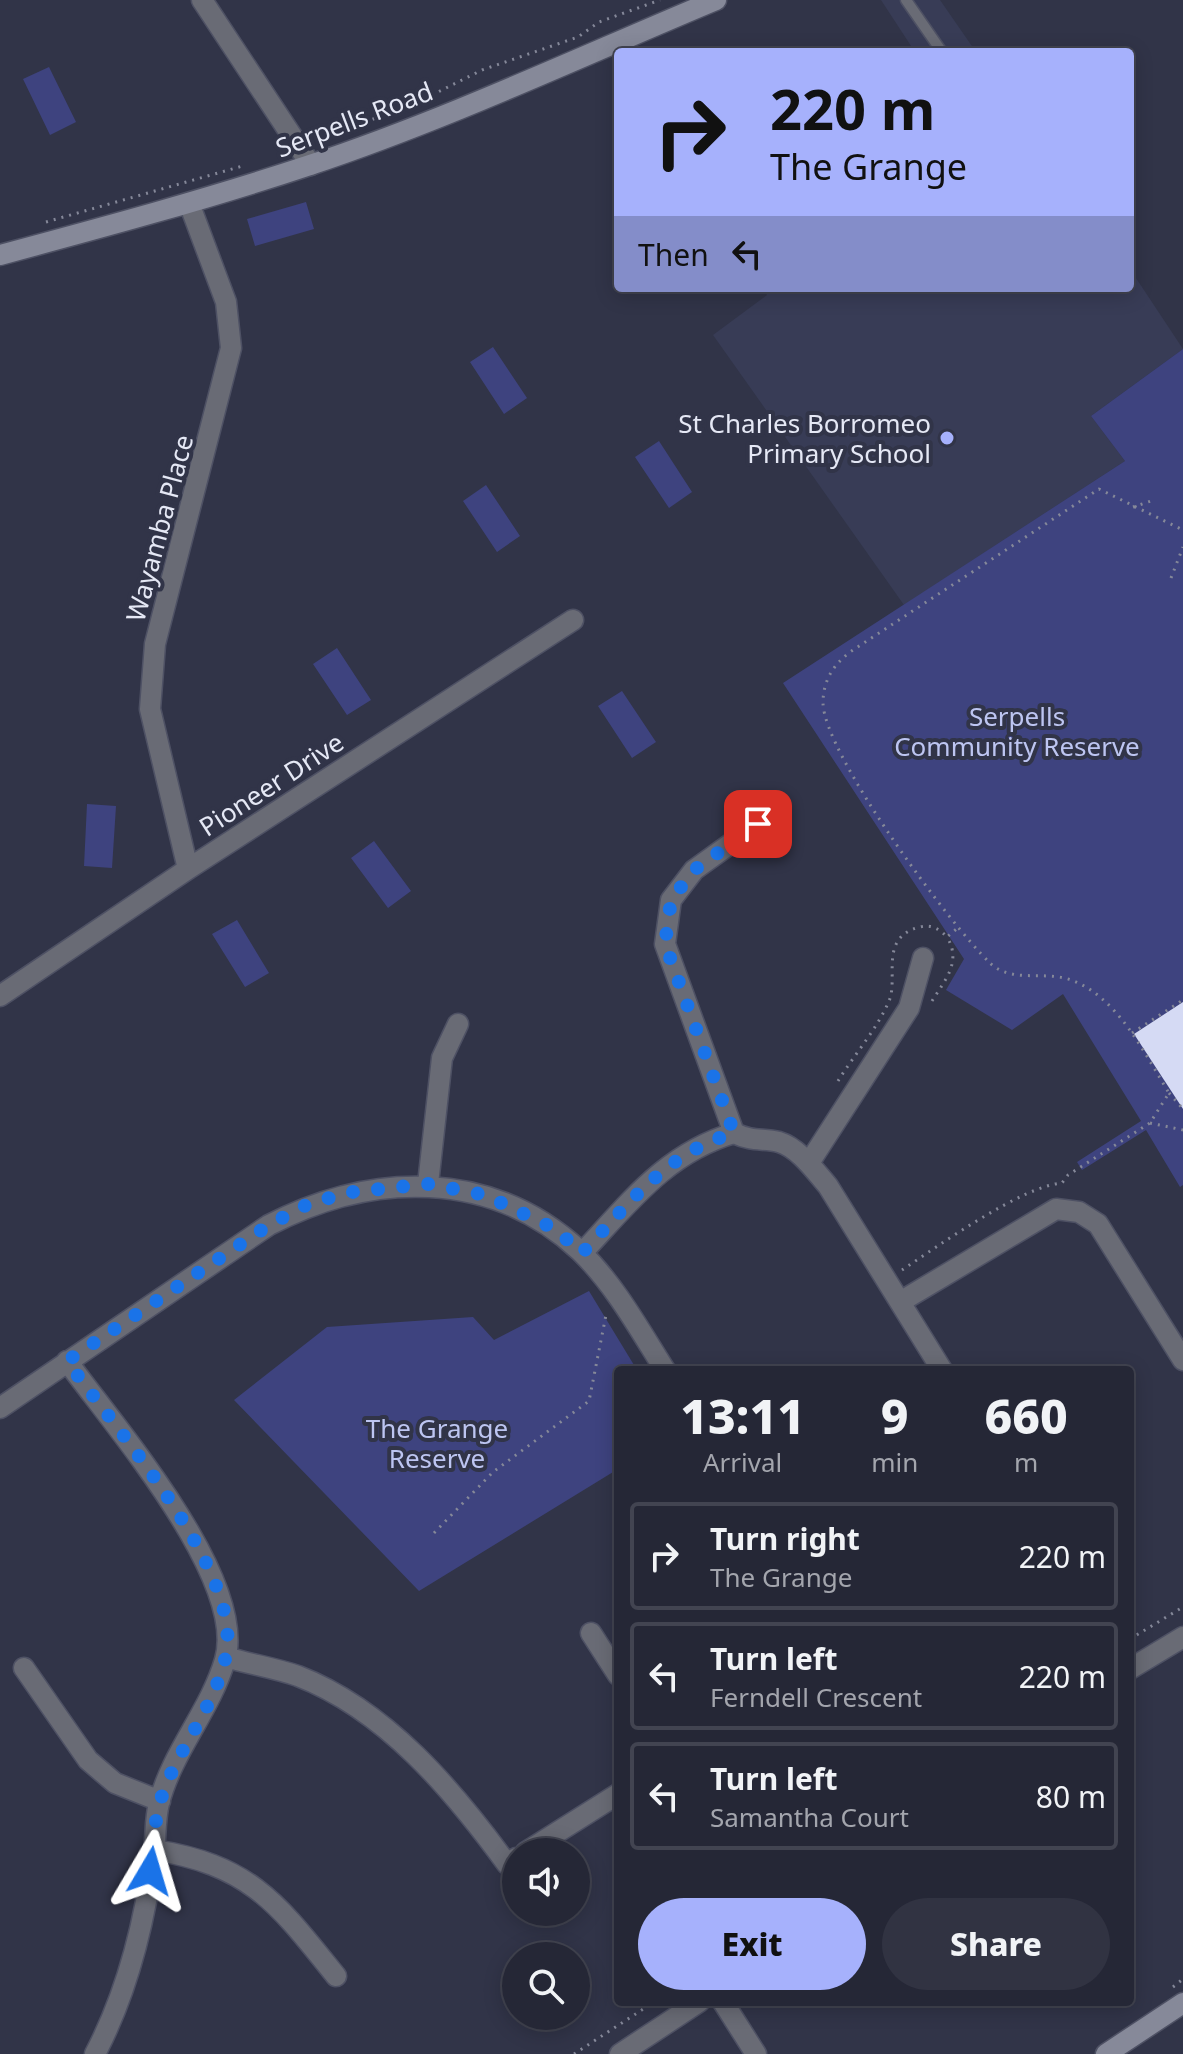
<!DOCTYPE html>
<html lang="en">
<head>
<meta charset="utf-8">
<style>
  :root { --surface:#252736; --page:#313342; --text:#f1f3f6; --muted:#a3a5ad; --line:#424451; --accent:#a6b1fc }
  body { margin:0; font-family:"Noto Sans",sans-serif; background:var(--page); color:var(--text); height:100vh; display:flex; flex-direction:column; font-size:30px; white-space:nowrap }
  * { box-sizing:border-box; margin:0 }
  p { font-size:26px; color:var(--muted) }
  .icon { flex:none; width:44px; height:44px; fill:none; stroke:currentColor; stroke-width:2; stroke-linecap:round; stroke-linejoin:round }
  .map { position:relative; flex:1; overflow:hidden }
  .drawer { position:absolute; left:614px; top:1366px; width:520px; height:640px; display:flex; flex-direction:column; background:var(--surface); border-radius:8px; box-shadow:0 4px 20px #0003,0 0 0 2px var(--line) }
  .drawer>* { flex:none }
  .banner { position:absolute; left:614px; top:48px; width:520px; height:244px; border-radius:8px; box-shadow:0 4px 20px #0003,0 0 0 2px var(--line); background:#a6b1fc; color:#111; overflow:hidden }
  .controls { position:absolute; left:502px; top:1838px; display:grid; gap:16px }
  .controls a { display:grid; place-items:center; width:88px; height:88px; border-radius:50%; background:var(--surface); box-shadow:0 4px 20px #0003,0 0 0 2px var(--line); font-size:40px }
  .pin { position:absolute; display:grid; place-items:center; width:68px; height:68px; color:#fff; margin:-34px; border-radius:16px; box-shadow:0 4px 12px #0006 }
  .me { position:absolute; width:88px; margin:-44px; rotate:7deg; stroke-linejoin:round; filter:drop-shadow(0 0 6px #0008) }
  .turn { display:flex; align-items:center; gap:28px; height:168px; padding:0 24px; font-size:36px }
  .turn .icon { width:104px; height:104px; stroke-width:2.5 }
  .turn b { display:block; font-size:56px; line-height:68px }
  .then { display:flex; align-items:center; height:76px; padding:0 24px; background:#0003; gap:16px; font-size:30px }
  .eta { display:flex; justify-content:space-evenly; align-items:center; height:136px; text-align:center }
  .eta b { font-size:48px; font-weight:800; line-height:56px }
  .cta { display:flex; gap:16px; margin-top:auto; padding:16px 24px }
  .cta a { flex:1; height:92px; border-radius:48px; background:var(--accent); color:#111; font-size:32px; font-weight:800; line-height:92px; text-align:center }
  .cta a+a { background:var(--page); color:var(--text) }
  ul { padding:0; list-style:none }
  li { display:flex; align-items:center; gap:24px; height:108px; margin:0 16px 12px; padding:0 8px; border:4px solid var(--line); border-radius:8px }
  li div { flex:1 }
  li b { display:block; font-size:30px }
  li em { font-style:normal }
  .map>svg:first-child { display:block }
</style>
</head>
<body>
<div class="map">
<svg width="1183" height="2054" viewBox="0 0 1183 2054">
  <rect width="100%" height="100%" fill="#313448"/>
  <path fill="#383c56" d="M881,0h59l36,52h-61z
    M1130,269l53,80 -92,67 34,45 -221,144 -191,-270 54,-40 -4,-7h367z"/>
  <path fill="#3e437f" d="M49,67l27,55 -26,13 -27,-56z
    M306,202l8,27 -59,17 -8,-27z
    M493,347l34,51 -23,16 -34,-52z
    M1183,349v836l-3,2 -34,-57 -64,40 -5,-8 64,-41 -78,-127 -51,36 -66,-40 18,-31 -181,-276 342,-222 -34,-45z
    M659,441l33,51 -23,16 -34,-51z
    M486,485l34,51 -23,16 -34,-51z
    M337,648l34,52 -24,15 -34,-51z
    M622,691l34,51 -24,16 -34,-52z
    M87,804l29,2 -4,62 -28,-2z
    M374,841l37,50 -23,17 -37,-50z
    M237,920l32,53 -24,14 -33,-53z
    M589,1291l48,79h-19v99l-199,122 -185,-191 93,-73 146,-10 21,23z"/>
  <path fill="#d5daf4" d="M1183,1002v107l-49,-75z"/>
  <g fill="none" stroke-linecap="round" stroke-linejoin="round">
    <defs>
      <path id="lane" d="M906,0l36,52"/>
      <path id="street" d="M202,0l109,165
        M188,869l-38,-160 5,-65 76,-296 -5,-46 -37,-99
        M0,996l188,-127 385,-249
        M734,1133l-69,-189 6,-44 23,-30 64,-46
        M809,1163l100,-155 14,-50
        M428,1184l14,-126 16,-34
        M582,1253c47,-50 84,-100 152,-120 19,9 28,5 45,9 20,6 36,29 49,44l114,184
        M900,1302l156,-93 23,3 19,12 85,136
        M67,1361c47,65 181,218 158,299 -15,51 -53,92 -66,143 -4,16 -3,32 -5,48 -9,71 -26,140 -59,203
        M0,1408l269,-183c102,-53 222,-57 311,26 35,34 59,78 85,119
        M591,1633l27,42
        M226,1657c23,7 49,11 72,19 88,34 155,114 209,188l9,-6
        M24,1668l64,92 27,23 45,18
        M1130,1669l53,-32
        M154,1850c97,15 124,54 182,126
        M526,1852l92,-58
        M723,2002l33,52
        M620,2054l79,-52"/>
      <path id="secondary" d="M0,255c104,-28 208,-56 310,-90 138,-46 272,-109 406,-165
        M1106,2054l77,-51"/>
    </defs>
    <use href="#lane" stroke="#4e5164" stroke-width="13"/>
    <use href="#street" stroke="#4e5164" stroke-width="23"/>
    <use href="#secondary" stroke="#4e5164" stroke-width="23"/>
    <path stroke="#858899" stroke-width="3" stroke-dasharray="2 6" stroke-linecap="butt" d="M328,137l98,-39 56,-28 96,-33 21,-15 61,-22
      M46,222l200,-57
      M1133,507l18,-6
      M1171,578l12,-31
      M932,1001c13,-21 30,-39 15,-64l13,-11
      M1132,1033l51,-33
      M838,1081c16,-26 39,-52 51,-80 10,-23 -11,-64 31,-74 11,-3 20,2 27,10
      M1169,1093l14,16
      M1150,1123l33,7
      M902,1270c36,-24 120,-84 160,-87l6,-8 82,-52 19,-30c-25,-40 -51,-96 -98,-113 -27,-10 -59,4 -81,-17 -40,-38 -166,-209 -167,-260 0,-22 10,-38 27,-51l249,-163 84,41
      M434,1533l59,-61 96,-71 17,-86
      M1130,1639l53,-32
      M1173,1987l10,-8
      M574,2054l80,-52"/>
    <use href="#lane" stroke="#696b75" stroke-width="10"/>
    <use href="#street" stroke="#696b75" stroke-width="20"/>
    <use href="#secondary" stroke="#868999" stroke-width="20"/>
  </g>
  <g fill="none" stroke-linecap="round" stroke-linejoin="round">
    <path stroke="#1a73e8" stroke-width="14" stroke-dasharray="0 25.2" d="M150,1871c5,-23 3,-49 11,-72 16,-50 54,-91 65,-144 17,-83 -111,-227 -159,-294l202,-136 41,-22 42,-11 76,-8 57,11 70,34 27,24c47,-49 84,-100 152,-120l-69,-189 6,-44 23,-30 64,-46"/>
  </g>
  <circle fill="#a6b1fc" stroke="#313448" stroke-width="3" cx="947" cy="438" r="8"/>
  <g text-anchor="middle" dominant-baseline="central" stroke-width="8" stroke-linejoin="round" paint-order="stroke">
    <g font-size="26" fill="#e5e8f5" stroke="#313448">
      <text transform="translate(354 119) rotate(-21)">Serpells Road</text>
      <text transform="translate(159 528) rotate(-75)">Wayamba Place</text>
      <text transform="translate(271 784) rotate(-33)">Pioneer Drive</text>
    </g>
    <g font-size="26" fill="#e5e8f5" stroke="#313448" text-anchor="end">
      <text x="931" y="423">St Charles Borromeo<tspan x="931" dy="30">Primary School</tspan></text>
    </g>
    <g font-size="26" fill="#bdc5f1" stroke="#313448">
      <text x="1017" y="716">Serpells<tspan x="1017" dy="30">Community Reserve</tspan></text>
      <text x="437" y="1428">The Grange<tspan x="437" dy="30">Reserve</tspan></text>
    </g>
  </g>
</svg>
<div class="controls">
<a><svg class="icon" aria-label="sound" viewBox="0 0 24 24"><path d="M4 9h4l5-4v14l-5-4H4zM17 9q2 3 0 6"/></svg></a>
<a><svg class="icon" aria-label="search" viewBox="0 0 24 24"><circle cx="10" cy="10" r="6"/><path d="M15 15l6 6"/></svg></a>
</div>
<div class="pin" style="left:758px;top:824px;background:#d93025"><svg class="icon" aria-label="arrive" viewBox="0 0 24 24"><path d="M6 21V4h12l-3 4 3 4H6"/></svg></div>
<svg class="me" style="left:150px;top:1871px" viewBox="-20 -20 40 40"><path d="M0-17L14 15 0 8-14 15z" fill="#1a73e8" stroke="#fff" stroke-width="4"/></svg>
<div class="banner">
<div class="turn"><svg class="icon" aria-label="right" viewBox="0 0 24 24"><path d="M7 20v-9h11M14 6l5 5-5 5"/></svg><div><b>220 m</b>The Grange</div></div>
<div class="then">Then<svg class="icon" aria-label="left" viewBox="0 0 24 24"><path d="M17 20v-9H6M10 6l-5 5 5 5"/></svg></div>
</div>
<section class="drawer">
<div class="eta">
<div><b>13:11</b><p>Arrival</p></div>
<div><b>9</b><p>min</p></div>
<div><b>660</b><p>m</p></div>
</div>
<ul>
<li><svg class="icon" aria-label="right" viewBox="0 0 24 24"><path d="M7 20v-9h11M14 6l5 5-5 5"/></svg><div><b>Turn right</b><p>The Grange</p></div><em>220 m</em></li>
<li><svg class="icon" aria-label="left" viewBox="0 0 24 24"><path d="M17 20v-9H6M10 6l-5 5 5 5"/></svg><div><b>Turn left</b><p>Ferndell Crescent</p></div><em>220 m</em></li>
<li><svg class="icon" aria-label="left" viewBox="0 0 24 24"><path d="M17 20v-9H6M10 6l-5 5 5 5"/></svg><div><b>Turn left</b><p>Samantha Court</p></div><em>80 m</em></li>
</ul>
<div class="cta"><a>Exit</a><a>Share</a></div>
</section>
</div>
</body>
</html>
